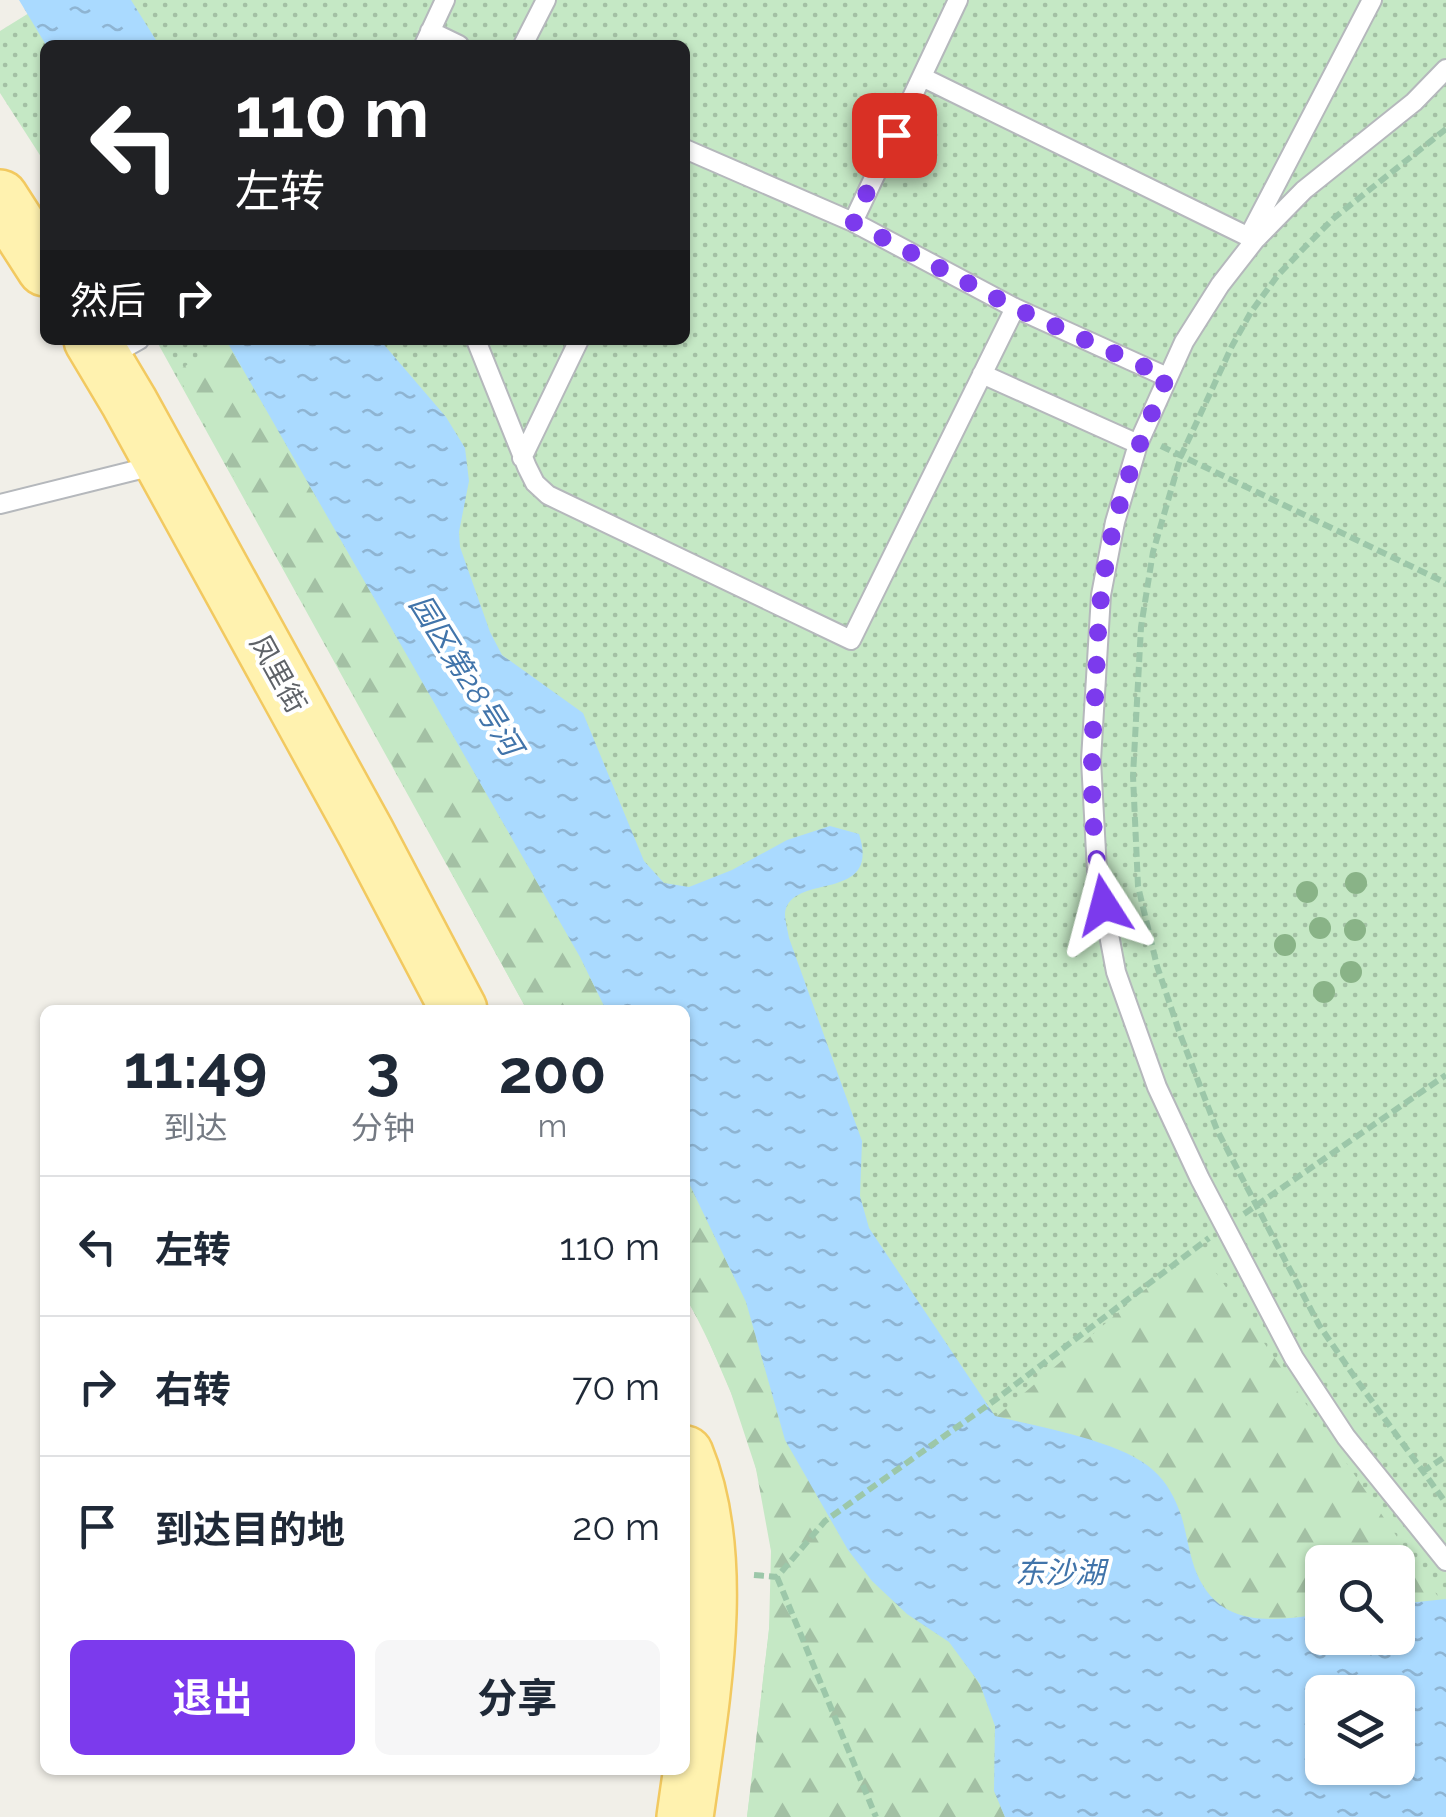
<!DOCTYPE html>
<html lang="zh">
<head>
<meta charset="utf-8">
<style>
  :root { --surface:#fff; --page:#f6f6f7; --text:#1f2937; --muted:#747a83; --line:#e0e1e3; --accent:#7c3aed }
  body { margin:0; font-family:Raleway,"Noto Sans SC",sans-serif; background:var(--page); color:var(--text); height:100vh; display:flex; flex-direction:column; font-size:38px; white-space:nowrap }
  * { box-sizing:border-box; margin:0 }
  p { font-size:32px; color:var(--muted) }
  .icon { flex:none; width:55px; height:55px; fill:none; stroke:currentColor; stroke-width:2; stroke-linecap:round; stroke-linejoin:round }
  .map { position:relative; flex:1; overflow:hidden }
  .drawer { position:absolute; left:40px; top:1005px; width:650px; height:770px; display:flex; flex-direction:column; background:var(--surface); border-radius:15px; box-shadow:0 2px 8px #0004 }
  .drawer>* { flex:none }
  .top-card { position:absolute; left:40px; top:40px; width:650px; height:305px; border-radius:15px; box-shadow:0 2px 8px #0004; background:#202124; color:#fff; overflow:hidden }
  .fabs { position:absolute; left:1305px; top:1545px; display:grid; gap:20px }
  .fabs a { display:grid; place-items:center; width:110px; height:110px; border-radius:15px; background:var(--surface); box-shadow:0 2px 8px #0004; font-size:50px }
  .pin { position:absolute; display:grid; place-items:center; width:85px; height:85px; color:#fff; margin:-42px; border-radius:20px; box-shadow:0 5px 15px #0006 }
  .me { position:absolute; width:110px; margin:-55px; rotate:351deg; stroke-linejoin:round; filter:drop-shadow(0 0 8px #0008) }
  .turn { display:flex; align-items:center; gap:35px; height:210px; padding:0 30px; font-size:45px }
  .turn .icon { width:130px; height:130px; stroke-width:2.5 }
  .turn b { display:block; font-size:70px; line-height:85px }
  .then { display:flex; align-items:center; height:95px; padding:0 30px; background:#0003; gap:20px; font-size:38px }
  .eta { display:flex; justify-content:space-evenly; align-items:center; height:170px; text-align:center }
  .eta b { font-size:60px; font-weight:700; line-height:70px }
  .primary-button { display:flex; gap:20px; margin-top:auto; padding:20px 30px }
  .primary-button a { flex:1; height:115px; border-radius:15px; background:var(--accent); color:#fff; font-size:40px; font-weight:700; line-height:115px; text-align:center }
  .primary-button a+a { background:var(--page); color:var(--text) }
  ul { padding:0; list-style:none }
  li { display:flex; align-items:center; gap:30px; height:140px; padding:0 30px; border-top:2px solid var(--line) }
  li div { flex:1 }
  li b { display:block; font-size:38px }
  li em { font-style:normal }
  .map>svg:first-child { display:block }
</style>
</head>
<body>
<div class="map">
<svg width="1446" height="1817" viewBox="0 0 1446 1817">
  <defs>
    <pattern id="grass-dots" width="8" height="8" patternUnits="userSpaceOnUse" patternTransform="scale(2.5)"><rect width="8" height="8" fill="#c5e8c5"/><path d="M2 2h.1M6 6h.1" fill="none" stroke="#a3c0a4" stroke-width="1.8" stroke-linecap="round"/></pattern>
    <pattern id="forest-firs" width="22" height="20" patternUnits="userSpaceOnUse" patternTransform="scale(2.5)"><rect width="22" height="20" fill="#c5e8c5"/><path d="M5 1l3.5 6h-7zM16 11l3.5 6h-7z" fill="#a3c0a4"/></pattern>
    <pattern id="water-ripples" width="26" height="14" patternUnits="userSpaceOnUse" patternTransform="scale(2.5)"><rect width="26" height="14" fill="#aadaff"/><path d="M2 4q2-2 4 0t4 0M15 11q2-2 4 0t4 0" fill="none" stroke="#8eb4d2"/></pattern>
  </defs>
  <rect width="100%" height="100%" fill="#f1efe8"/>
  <path fill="url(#grass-dots)" fill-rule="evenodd" d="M50,0h1396v1817h-699c6,-46 11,-92 16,-138 5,-41 12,-88 8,-130 -9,-88 -43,-176 -86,-253v-286h-158l-371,-670h529v-295h-640v118l-45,-70v-62zM1322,1562h76v76h-76zM1322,1692h76v76h-76z"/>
  <path fill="url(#forest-firs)" d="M226,340l354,617 26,53h-79l-351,-638z
    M685,1175l61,127 39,138 122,174 42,28 31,42 15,42 -1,65 11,26h-258l22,-187 2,-79 -15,-82 -25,-76 -28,-65 -18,-32z
    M1197,1245l244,356 -43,3v-42h-76v52l-58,6 -22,-3 -21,-10 -16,-18 -10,-19 -19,-67 -45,-50 -85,-25 -50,-11z"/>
  <path fill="url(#water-ripples)" fill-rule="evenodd" d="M19,0h112l28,45h-113z
    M226,340h154l66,77 19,31 4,33 -10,51 1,15 30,85 12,23 81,58 61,148 20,22 25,4 43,-17 55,-30 43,-14 29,8c23,71 -70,37 -74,80 0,7 3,17 4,24l73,203 -2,55 9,32 126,188c44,11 127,25 158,54 14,12 22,28 28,45 6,19 8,40 16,59 24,55 76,47 125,40v24h76v-34l48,-5v218h-441l-11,-26 1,-65 -15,-42 -31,-42 -42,-28 -35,-33 -24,-31 -63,-110 -39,-138 -61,-127v-165h-79l-26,-53zM1322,1692h76v76h-76z"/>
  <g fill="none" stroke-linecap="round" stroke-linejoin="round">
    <defs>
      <path id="service" d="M430,31l29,14
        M424,45l21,-45
        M523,45l23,-45
        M1446,69l-32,33 -110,88 -49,50 -35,45 -36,57 -46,102 -23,78 -14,73 -10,165 6,111 19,101 41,115 43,92 94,179 52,79 100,124
        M922,77l333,163
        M685,149l168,73 162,86 152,69
        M853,222l105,-222
        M1249,236l123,-236
        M476,340l51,127 8,16 13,12 303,145 164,-332
        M109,357l30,-17
        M982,374l156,70
        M522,458l57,-118
        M0,504l157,-39"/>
      <path id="primary" d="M0,198l45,70
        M92,340l37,62 237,431 93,177
        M685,1817c15,-110 44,-257 0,-363"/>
    </defs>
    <use href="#service" stroke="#b5b8bc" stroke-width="22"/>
    <use href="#primary" stroke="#f2c960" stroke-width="60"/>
    <path stroke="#9cc7a9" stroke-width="6" stroke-dasharray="10 5" stroke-linecap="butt" d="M1446,129l-112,89 -28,28 -28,29 -27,37 -19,34 -51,110 -28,96 -12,75 -8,149 5,110 19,80 23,68 37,96 102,195 39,57 88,121
      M1161,446l285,137
      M1244,1214l202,-139
      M1422,1472l24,-16
      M754,1575l23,2 48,-56 170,-121 214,-162
      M777,1577l99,240"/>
    <use href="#service" stroke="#fff" stroke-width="18"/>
    <use href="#primary" stroke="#fff2af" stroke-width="55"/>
  </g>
  <g fill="#89b387">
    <circle cx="1356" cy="883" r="11"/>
    <circle cx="1307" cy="892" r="11"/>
    <circle cx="1320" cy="928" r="11"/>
    <circle cx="1355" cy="930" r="11"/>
    <circle cx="1285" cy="945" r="11"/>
    <circle cx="1351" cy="972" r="11"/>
    <circle cx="1324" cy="992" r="11"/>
  </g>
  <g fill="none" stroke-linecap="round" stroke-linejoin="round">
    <path stroke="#7c3aed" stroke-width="18" stroke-dasharray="0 32.4" d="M894,135l-41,87 162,86 152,69c-30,70 -58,144 -66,221 -4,33 -4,66 -6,100 -5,69 -5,139 9,207"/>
  </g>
  <g text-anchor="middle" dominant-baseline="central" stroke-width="8" stroke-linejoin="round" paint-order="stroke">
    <g font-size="28" fill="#5f6368" stroke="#fff">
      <text transform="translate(278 674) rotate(61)">凤里街</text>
    </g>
    <g font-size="30" font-style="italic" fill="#4174aa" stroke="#fff">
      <text transform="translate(466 675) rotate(58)">园区第28号河</text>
      <text x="1060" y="1572">东沙湖</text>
    </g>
  </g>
</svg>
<div class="fabs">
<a><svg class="icon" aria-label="search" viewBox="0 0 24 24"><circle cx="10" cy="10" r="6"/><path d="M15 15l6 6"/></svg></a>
<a><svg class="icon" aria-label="layers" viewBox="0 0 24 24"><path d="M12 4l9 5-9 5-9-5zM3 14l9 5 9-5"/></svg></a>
</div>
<div class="pin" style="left:894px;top:135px;background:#d93025"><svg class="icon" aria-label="arrive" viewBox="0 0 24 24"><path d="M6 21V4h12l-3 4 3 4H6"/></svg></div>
<svg class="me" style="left:1104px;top:905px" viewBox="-20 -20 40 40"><path d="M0-17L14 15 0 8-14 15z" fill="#7c3aed" stroke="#fff" stroke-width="4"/></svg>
<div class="top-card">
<div class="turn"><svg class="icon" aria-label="left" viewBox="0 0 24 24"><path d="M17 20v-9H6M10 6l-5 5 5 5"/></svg><div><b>110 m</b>左转</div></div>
<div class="then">然后<svg class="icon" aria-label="right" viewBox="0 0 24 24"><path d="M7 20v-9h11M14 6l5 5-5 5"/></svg></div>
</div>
<section class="drawer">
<div class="eta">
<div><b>11:49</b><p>到达</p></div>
<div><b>3</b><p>分钟</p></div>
<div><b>200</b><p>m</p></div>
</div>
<ul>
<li><svg class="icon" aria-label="left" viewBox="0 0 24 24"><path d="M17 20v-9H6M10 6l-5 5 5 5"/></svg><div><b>左转</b></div><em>110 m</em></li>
<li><svg class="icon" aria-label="right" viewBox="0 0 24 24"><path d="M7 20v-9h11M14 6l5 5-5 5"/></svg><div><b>右转</b></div><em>70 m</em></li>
<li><svg class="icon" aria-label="arrive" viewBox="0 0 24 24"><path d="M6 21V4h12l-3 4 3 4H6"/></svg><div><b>到达目的地</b></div><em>20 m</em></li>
</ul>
<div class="primary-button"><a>退出</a><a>分享</a></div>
</section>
</div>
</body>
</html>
